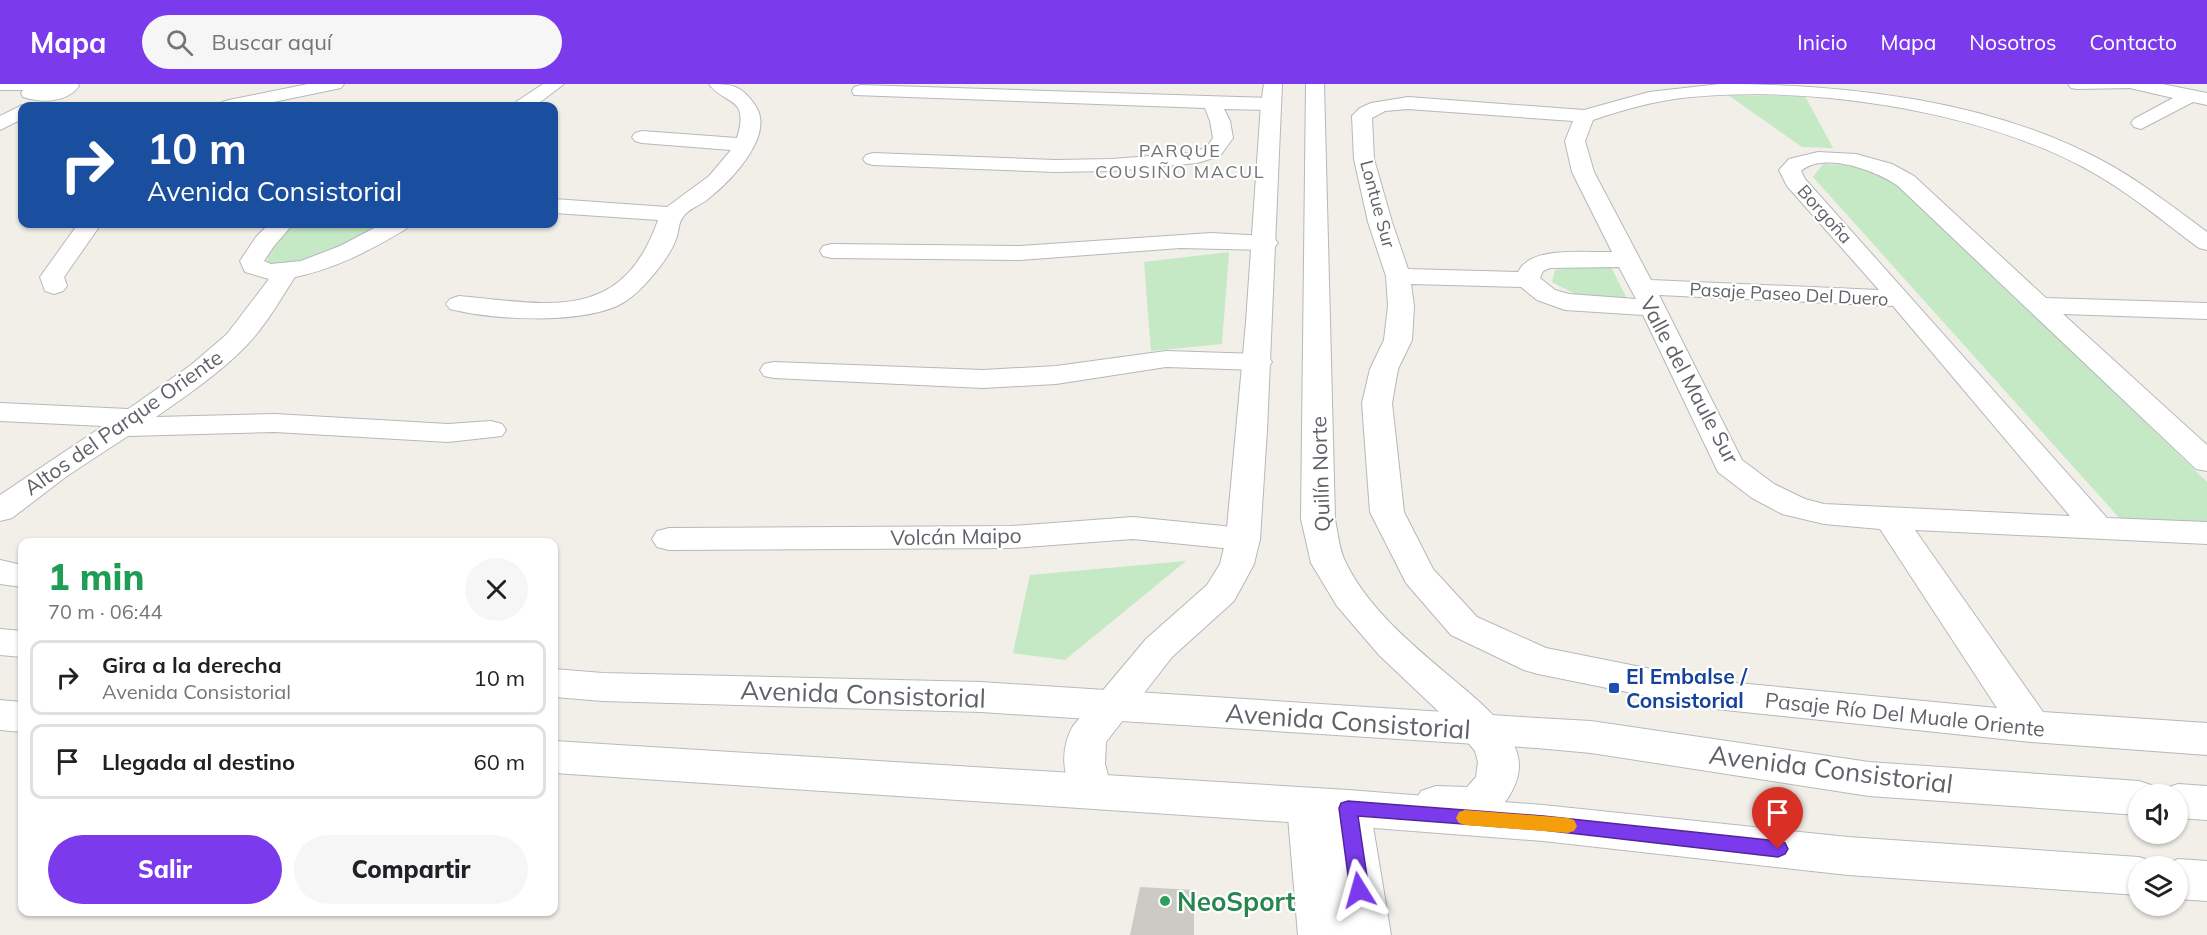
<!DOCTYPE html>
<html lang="es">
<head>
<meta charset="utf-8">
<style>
  :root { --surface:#fff; --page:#f6f6f6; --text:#202124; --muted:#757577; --line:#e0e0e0; --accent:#7c3aed }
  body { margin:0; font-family:Mulish,sans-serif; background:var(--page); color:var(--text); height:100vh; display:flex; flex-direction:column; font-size:22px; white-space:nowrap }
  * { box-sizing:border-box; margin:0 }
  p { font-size:20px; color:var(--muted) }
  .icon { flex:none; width:33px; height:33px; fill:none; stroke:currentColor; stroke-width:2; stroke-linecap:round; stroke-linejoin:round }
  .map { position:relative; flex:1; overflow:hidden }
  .details { position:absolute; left:18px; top:454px; width:540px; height:378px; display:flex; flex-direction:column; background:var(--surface); border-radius:12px; box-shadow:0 2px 4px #0004 }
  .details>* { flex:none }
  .top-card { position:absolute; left:18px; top:18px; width:540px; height:126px; border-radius:12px; box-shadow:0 2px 4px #0004; background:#1a4fa0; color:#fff; overflow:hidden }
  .tools { position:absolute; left:2128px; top:700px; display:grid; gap:12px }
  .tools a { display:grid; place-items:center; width:60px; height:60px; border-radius:50%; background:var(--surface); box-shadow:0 2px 4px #0004; font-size:30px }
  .pin { position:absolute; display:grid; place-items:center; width:51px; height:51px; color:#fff; margin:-62px -26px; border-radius:50% 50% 50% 0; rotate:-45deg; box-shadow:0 0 6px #0007 }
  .pin .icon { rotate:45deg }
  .me { position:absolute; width:66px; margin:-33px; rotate:352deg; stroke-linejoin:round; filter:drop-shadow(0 0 4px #0008) }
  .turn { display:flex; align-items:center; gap:21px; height:126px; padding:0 30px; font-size:27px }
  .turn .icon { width:78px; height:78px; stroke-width:2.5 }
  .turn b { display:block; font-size:42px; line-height:51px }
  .round { display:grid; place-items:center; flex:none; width:63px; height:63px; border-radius:32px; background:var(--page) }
  .head { display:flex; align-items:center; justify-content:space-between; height:102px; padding:0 30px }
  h1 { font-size:36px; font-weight:800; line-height:45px; color:#1e9e55 }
  .action { display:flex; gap:12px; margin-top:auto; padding:12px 30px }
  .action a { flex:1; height:69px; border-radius:36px; background:var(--accent); color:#fff; font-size:24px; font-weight:800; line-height:69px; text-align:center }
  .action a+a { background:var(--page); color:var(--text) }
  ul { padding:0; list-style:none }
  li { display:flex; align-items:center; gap:18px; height:75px; margin:0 12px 9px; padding:0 18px; border:3px solid var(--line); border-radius:12px }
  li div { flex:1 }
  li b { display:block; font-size:22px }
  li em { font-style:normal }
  header { display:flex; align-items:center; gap:36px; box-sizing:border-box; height:84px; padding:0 30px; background:var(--accent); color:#fff }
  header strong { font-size:28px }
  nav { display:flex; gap:33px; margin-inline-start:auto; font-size:21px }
  .search { width:420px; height:54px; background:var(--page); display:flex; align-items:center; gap:15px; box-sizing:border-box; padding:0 21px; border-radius:33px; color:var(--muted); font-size:22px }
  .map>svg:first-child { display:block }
</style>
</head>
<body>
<header>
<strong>Mapa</strong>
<div class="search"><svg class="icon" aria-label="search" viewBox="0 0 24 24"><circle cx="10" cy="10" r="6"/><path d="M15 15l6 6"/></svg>Buscar aquí</div>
<nav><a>Inicio</a><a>Mapa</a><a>Nosotros</a><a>Contacto</a></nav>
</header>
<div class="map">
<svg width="2207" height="851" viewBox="0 0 2207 851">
  <rect width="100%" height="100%" fill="#f1efe8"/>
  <path fill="#c5e8c5" d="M1728,11l77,1 28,52 -31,-1z
    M1823,80l29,1 42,15 313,302v45l-84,-5 -310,-345z
    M294,140h91l-78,39 -39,1c-5,-14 17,-31 26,-40z
    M1229,168l-7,92 -71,7 -7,-89z
    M1610,181l17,34 -50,-4 -25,-13 3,-12z
    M1186,477l-121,99 -52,-7 17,-78z"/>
  <path fill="#cccac5" d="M1140,803l54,3v45h-64z"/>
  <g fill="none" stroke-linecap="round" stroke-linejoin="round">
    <defs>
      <path id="minor" d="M0,0h78l1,2c-12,17 -37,17 -56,11l-2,-4 2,-3h-23z
        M308,0h36l-3,4 -87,18h-35l3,-4 7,-2z
        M543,0h21l-29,22h-21l2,-4z
        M709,0c23,0 32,1 46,21 21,30 -24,76 -47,94 -7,6 -20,10 -25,18 -5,6 -4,15 -7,22 -4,12 -13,24 -22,35 -10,12 -22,25 -37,32 -41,18 -124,14 -167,3l-4,-5 4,-5 9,-3c89,8 163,28 199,-76l-104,-7v-14l113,8 42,-31 22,-26 -89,-7 -7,-2 -3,-4 3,-4 7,-2 95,7c13,-43 -12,-32 -28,-54z
        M1720,0c126,0 269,16 381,76 38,20 72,47 106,72v18l-8,-2c-38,-28 -74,-59 -116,-81 -110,-58 -278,-83 -402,-69 -30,4 -59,12 -88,22l-8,21 9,31 57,108 228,10 -92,-104 -8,-16 10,-11 29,-7 38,2 36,10 22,12 132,122 161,5v16l-144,-5 144,131v26l-11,-2 -298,-283c-21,-15 -74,-35 -97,-15l4,8 302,339 100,4v22l-292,-14 128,182 164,11v32l-176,-13 -325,-34 -168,-34 -14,-4 -73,-35 -45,-52 -36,-71 -8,-109 8,-34 14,-29 4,-34 -2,-30 -18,-54 -14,-63 -2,-43 8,-8 11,-5 37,-6 176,13 65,-18zM1408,25l165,12 -8,20 7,31 40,80c-26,1 -81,-7 -94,20l-110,-3 -16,-47 -18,-63 -2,-41 13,-7zM1619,183l17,32 -67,-5 -14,-4 -15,-12 3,-7 7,-3zM1411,200l110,3 16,13 28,10 78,5 75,157 34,26 30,16 42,10 56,5 117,179 -291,-28 -160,-32 -69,-31 -44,-48 -29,-57 -12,-109 6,-34 14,-29 2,-34zM1659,211l234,11 177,210 -246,-12 -19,-5 -31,-15 -32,-24z
        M2068,0h94l45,9v12l-14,-3 -52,27 -7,-2 -3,-4 3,-4 39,-21 -43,-10 -53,1 -6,-1z
        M861,1l409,13 7,2 2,4 -2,4 -7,2 -46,-1 6,12 3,17 -13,18 -23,7 -85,8 -57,1 -182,-7 -7,-2 -3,-4 3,-4 7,-2 182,7 57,-1 76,-6 18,-5 7,-10 -3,-17 -5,-13 -351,-13 -2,-4 2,-4z
        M22,21l5,1h-5v13l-22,11v-14z
        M78,140h23l-37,53 3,9 -4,5 -9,3 -9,-3 -5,-14z
        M269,140h24l-19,22 -10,15 7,3 30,-3 39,-15 42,-22h28l-4,5c-35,21 -71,40 -111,48 -15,23 -29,48 -48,68 -27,28 -60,50 -91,72l119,-3 173,10 43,-3 11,3 4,6 -4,6 -54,6 -173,-10 -147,4 -61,40 -55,42 -12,3v-26l103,-69 -103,-5v-18l128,6 6,-4 57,-40 36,-31 42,-55 -24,-7 -5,-11 16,-24z
        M1211,149l55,3 8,2 4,5 -4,5 -8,2 -86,-2 -160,12 -188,-2 -9,-2 -3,-5 3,-5 9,-2 188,2z
        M1166,267l92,3 10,2 4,6 -4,6 -10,2 -92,-3 -110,17 -73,4 -209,-10 -10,-2 -4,-6 4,-6 10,-2 209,8 73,-4z
        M1133,433l110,11 12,3 5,8 -5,8 -12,3 -110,-11 -122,9 -342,2 -12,-3 -5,-8 5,-8 12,-3 342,-2z
        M0,476l22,5v22l-22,-3z
        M1309,704l15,5 5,9 4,-6 15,-6 15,6 7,12 21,127h-93l-11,-130 7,-12z"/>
      <path id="tertiary" d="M1264,0h18l-15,346 -7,109 -6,25 -20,37 -62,56 -66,85 -1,22 7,26 -6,12 -15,5 -15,-5c-13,-25 -17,-51 -3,-76l73,-87 61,-54 13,-21 6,-25 20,-217 15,-218z
        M1306,0h18l11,435c3,15 4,31 11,44 23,47 69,84 108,117 21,18 43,35 57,59 10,18 11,33 1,52 -18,36 -57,36 -91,24l-7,-12 7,-12 15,-5 31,1 9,-10 2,-15 -3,-11 -20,-24 -76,-72 -42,-49 -26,-43 -10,-44z"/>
      <path id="secondary" d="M0,545l22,2v26l-22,-2z
        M554,585l49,4 378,9 556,36 54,3 278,41 270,19 15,5 5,9h-20v20l-270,-19 -278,-43 -54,-5 -556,-36 -378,-11 -49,-4z
        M0,616l22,2v30l-22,-2z
        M554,657l794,49 195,15 305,32 291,20 16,5 2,5h-18v28l-291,-20 -305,-34 -195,-15 -794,-53z
        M2178,700l29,2v34l-29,-2v-23h-18l3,-6z
        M2178,775l29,2v40l-29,-2v-32h-17z"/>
    </defs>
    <use href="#minor" stroke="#b5b8bc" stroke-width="2"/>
    <use href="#tertiary" stroke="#b5b8bc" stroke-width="2"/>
    <use href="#secondary" stroke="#b6babf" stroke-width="2"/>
    <use href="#minor" fill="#fff" fill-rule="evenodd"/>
    <use href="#tertiary" fill="#fff" fill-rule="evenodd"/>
    <use href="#secondary" fill="#fff" fill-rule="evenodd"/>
  </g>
  <path fill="#7c3aed" stroke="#51269a" stroke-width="1.5" d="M1348,717l195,15 235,25 7,2 3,6 -3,5 -7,3 -235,-27 -185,-14 11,74 -3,5 -7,3 -6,-3 -3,-5 -11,-82 2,-5z"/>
  <path fill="#f59e0b" d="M1465,726l103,8 6,2 3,6 -3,5 -6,2 -103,-8 -6,-2 -3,-5 3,-6z"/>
  <rect fill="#1a4fb4" stroke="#fff" stroke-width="2" x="1608" y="598" width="12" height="12" rx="3"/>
  <circle fill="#2e9e5b" stroke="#fff" stroke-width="2" cx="1165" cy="817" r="6"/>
  <g text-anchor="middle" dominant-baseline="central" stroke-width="4.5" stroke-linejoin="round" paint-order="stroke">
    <g font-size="18" letter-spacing="1.5" fill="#70757a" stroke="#fff">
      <text x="1180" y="66">PARQUE<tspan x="1180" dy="21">COUSIÑO MACUL</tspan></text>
    </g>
    <g font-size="18" fill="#5f6368" stroke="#fff">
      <text transform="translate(1378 120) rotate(75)">Lontue Sur</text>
      <text transform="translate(1825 130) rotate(48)">Borgoña</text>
      <text transform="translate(1789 210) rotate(3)">Pasaje Paseo Del Duero</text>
    </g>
    <g font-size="21" fill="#5f6368" stroke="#fff">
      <text transform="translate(1690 296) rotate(62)">Valle del Maule Sur</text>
      <text transform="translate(123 338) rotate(-35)">Altos del Parque Oriente</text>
      <text transform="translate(1320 390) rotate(-92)">Quilín Norte</text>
      <text transform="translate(956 452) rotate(-1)">Volcán Maipo</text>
      <text transform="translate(1905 630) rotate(6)">Pasaje Río Del Muale Oriente</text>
    </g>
    <g font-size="21" font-weight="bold" fill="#164399" stroke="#fff" text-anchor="start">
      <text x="1626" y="592">El Embalse /<tspan x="1626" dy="24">Consistorial</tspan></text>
    </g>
    <g font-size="26" fill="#5f6368" stroke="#fff">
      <text transform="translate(863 610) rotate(2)">Avenida Consistorial</text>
      <text transform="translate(1348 637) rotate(4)">Avenida Consistorial</text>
      <text transform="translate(1831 685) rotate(7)">Avenida Consistorial</text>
    </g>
    <g font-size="26" font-weight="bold" fill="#27864d" stroke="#fff" text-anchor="start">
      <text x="1177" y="817">NeoSport</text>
    </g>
  </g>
</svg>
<div class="tools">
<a><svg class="icon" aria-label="sound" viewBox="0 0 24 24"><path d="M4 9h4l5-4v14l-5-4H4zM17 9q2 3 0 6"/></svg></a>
<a><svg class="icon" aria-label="layers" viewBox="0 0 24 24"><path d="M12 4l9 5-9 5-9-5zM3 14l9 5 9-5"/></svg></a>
</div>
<div class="pin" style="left:1778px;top:765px;background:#d93025"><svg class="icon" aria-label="arrive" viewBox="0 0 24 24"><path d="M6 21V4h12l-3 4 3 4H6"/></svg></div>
<svg class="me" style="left:1359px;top:806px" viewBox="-20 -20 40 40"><path d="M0-17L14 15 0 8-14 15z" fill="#7c3aed" stroke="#fff" stroke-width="4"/></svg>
<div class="top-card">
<div class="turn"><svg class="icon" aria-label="right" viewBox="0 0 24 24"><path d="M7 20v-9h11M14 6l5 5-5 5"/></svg><div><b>10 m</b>Avenida Consistorial</div></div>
</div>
<section class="details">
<div class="head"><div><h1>1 min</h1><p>70 m · 06:44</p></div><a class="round"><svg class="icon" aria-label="close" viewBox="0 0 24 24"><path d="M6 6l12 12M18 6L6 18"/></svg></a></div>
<ul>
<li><svg class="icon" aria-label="right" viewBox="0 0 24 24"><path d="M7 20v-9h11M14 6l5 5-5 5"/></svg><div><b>Gira a la derecha</b><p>Avenida Consistorial</p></div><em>10 m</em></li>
<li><svg class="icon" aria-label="arrive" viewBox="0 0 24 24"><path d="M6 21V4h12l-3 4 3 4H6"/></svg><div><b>Llegada al destino</b></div><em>60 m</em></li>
</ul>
<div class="action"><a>Salir</a><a>Compartir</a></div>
</section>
</div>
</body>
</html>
